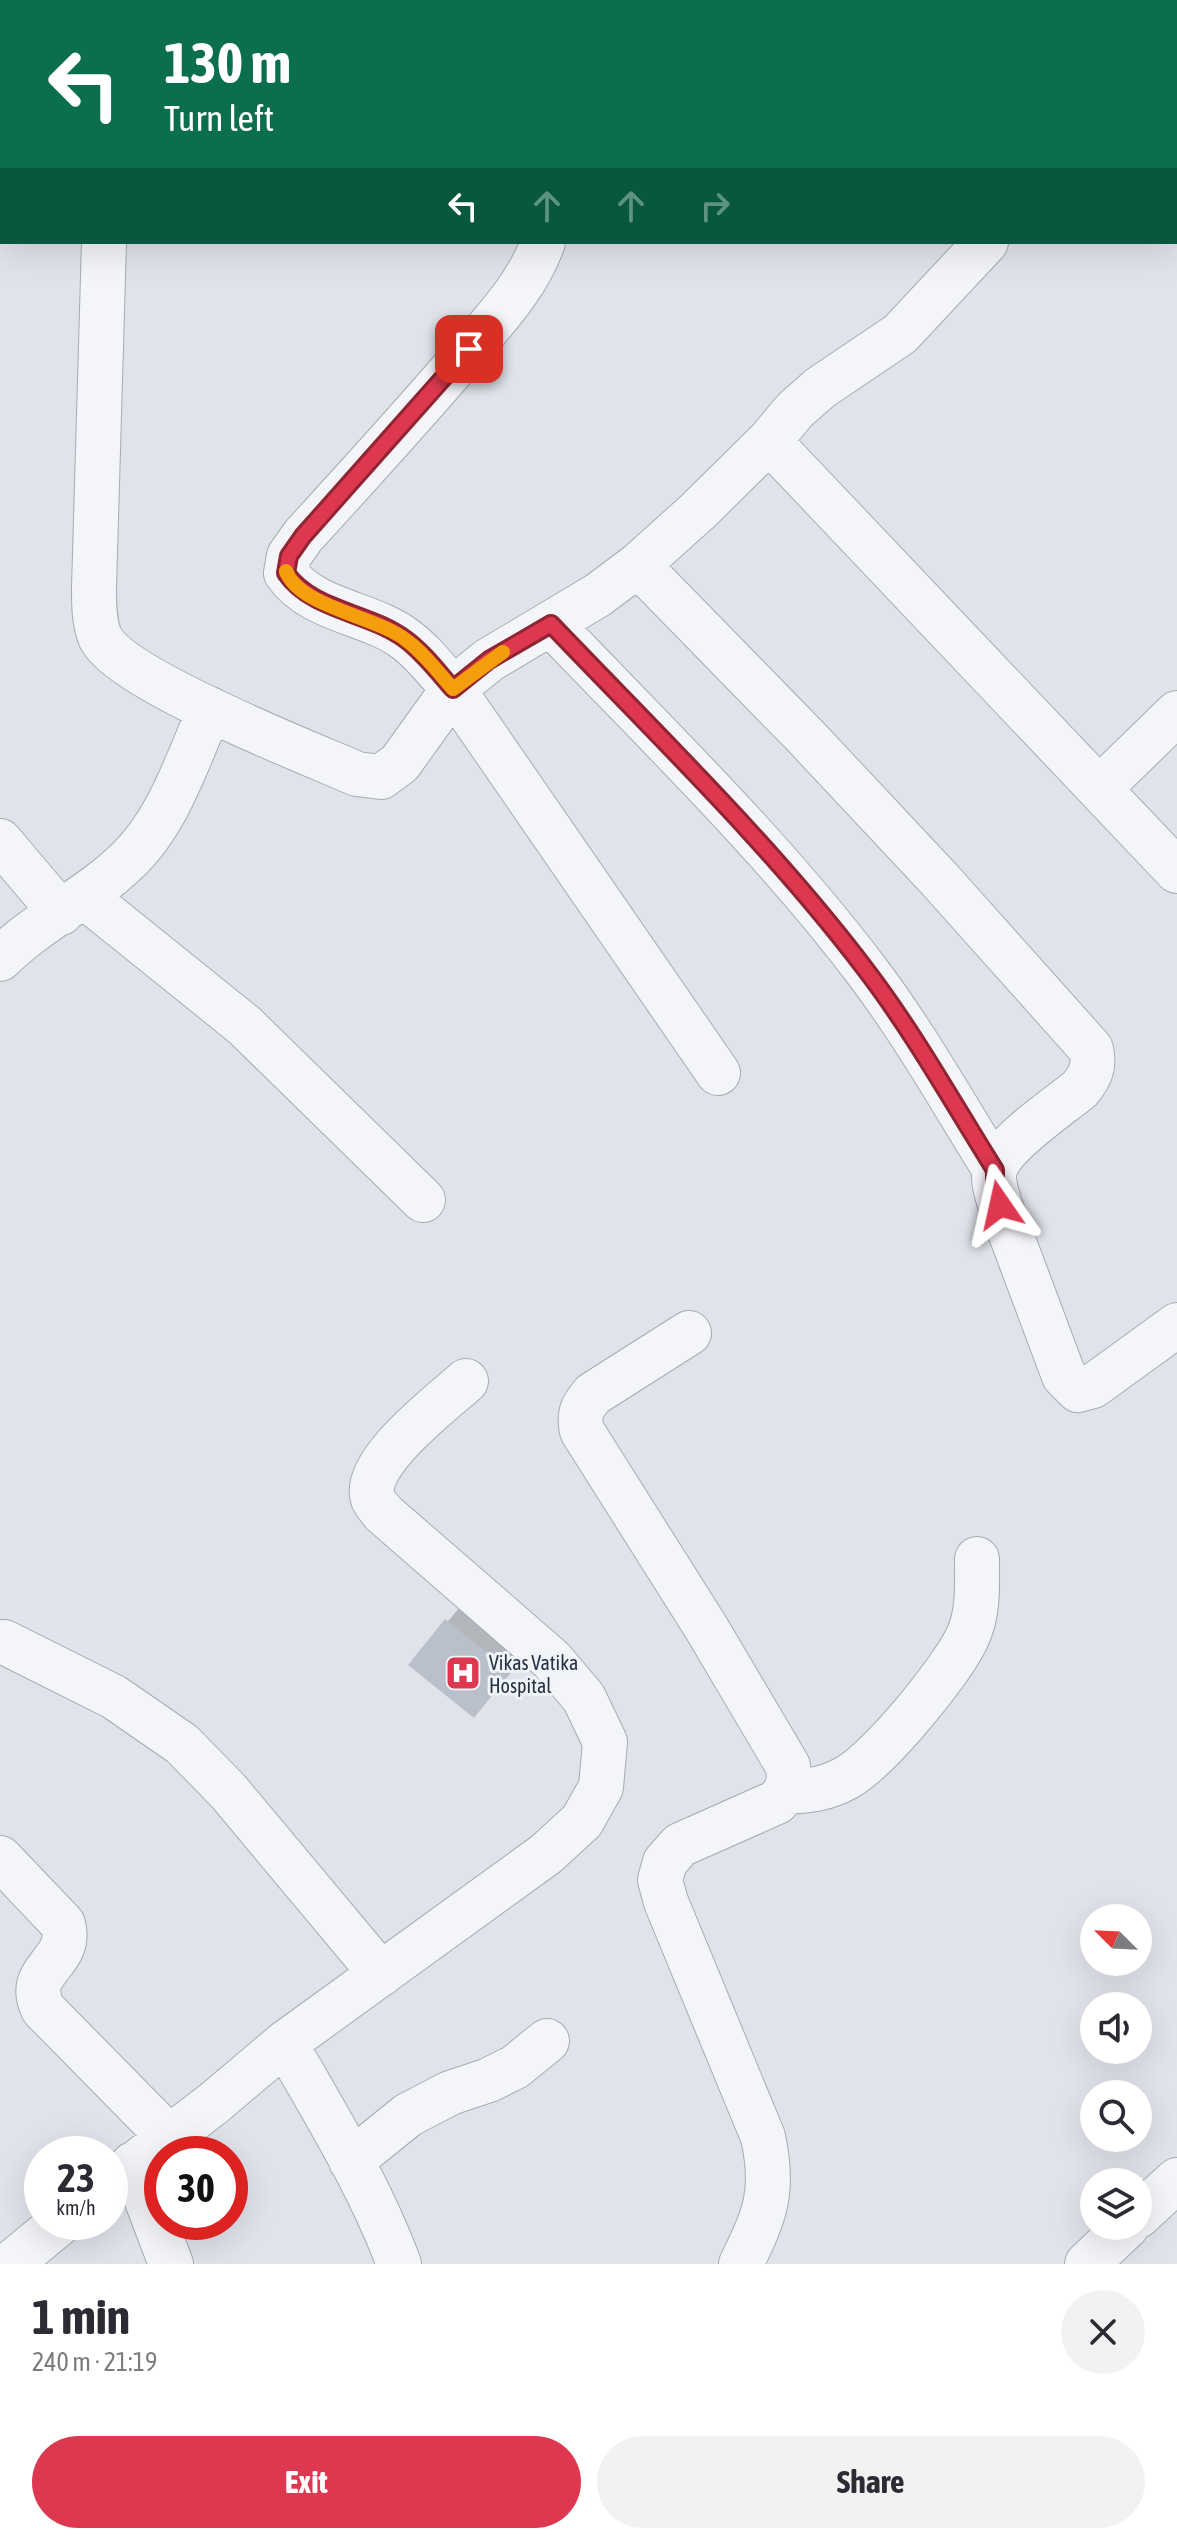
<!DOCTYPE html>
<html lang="en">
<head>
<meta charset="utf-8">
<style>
  :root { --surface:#fff; --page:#f2f2f3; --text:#2b2b33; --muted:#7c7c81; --accent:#dd384f }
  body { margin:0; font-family:"Asap Condensed",sans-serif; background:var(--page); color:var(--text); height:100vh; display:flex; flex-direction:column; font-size:30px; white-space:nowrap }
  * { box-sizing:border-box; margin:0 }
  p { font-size:26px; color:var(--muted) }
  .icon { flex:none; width:44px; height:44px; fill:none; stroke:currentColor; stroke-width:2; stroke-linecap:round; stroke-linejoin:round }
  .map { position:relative; height:2264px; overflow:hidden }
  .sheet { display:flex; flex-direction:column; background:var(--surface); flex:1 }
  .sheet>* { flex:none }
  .guide { position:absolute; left:0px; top:0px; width:1178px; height:244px; box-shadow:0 8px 32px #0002; background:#0b6e4f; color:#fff; overflow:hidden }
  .needle { width:52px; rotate:294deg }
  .controls { position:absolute; left:1080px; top:1904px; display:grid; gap:16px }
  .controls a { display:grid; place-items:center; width:72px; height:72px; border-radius:50%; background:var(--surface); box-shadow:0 8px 32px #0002; font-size:40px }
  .speed { position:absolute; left:24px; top:2136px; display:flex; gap:16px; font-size:40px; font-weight:700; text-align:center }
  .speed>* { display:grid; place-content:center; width:104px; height:104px; border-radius:50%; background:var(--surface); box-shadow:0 8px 32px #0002; line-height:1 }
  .speed small { font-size:20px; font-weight:400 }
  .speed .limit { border:12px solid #d22; background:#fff; color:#111 }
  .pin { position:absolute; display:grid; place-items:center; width:68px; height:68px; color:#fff; margin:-34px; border-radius:16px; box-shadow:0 4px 12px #0006 }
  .me { position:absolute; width:88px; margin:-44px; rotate:349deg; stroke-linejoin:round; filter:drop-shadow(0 0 6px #0008) }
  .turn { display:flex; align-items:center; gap:28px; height:168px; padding:0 32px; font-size:36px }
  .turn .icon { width:104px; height:104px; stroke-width:2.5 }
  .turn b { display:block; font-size:56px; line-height:68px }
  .lanes { display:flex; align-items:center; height:76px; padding:0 32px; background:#0003; justify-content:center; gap:40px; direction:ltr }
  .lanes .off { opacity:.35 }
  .round { display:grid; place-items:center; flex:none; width:84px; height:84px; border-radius:42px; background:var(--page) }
  .overview { display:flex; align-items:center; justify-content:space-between; height:136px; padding:0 32px }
  h1 { font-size:48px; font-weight:700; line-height:60px }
  .cta { display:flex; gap:16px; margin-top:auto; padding:16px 32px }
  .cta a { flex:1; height:92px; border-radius:48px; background:var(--accent); color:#fff; font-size:32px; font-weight:700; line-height:92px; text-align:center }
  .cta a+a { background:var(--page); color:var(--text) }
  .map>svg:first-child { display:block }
</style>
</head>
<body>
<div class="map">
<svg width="1177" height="2264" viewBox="0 0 1177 2264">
  <rect width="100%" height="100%" fill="#e0e4ea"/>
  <path fill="#0003" d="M460,1607l63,51 -49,58 -63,-51z"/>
  <path fill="#b9c0cb" d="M445,1619l66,53 -37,46 -66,-53z"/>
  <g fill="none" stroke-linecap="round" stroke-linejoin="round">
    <defs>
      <path id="minor" d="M35,0l3,2
        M700,2l2,-2
        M1138,2v-2
        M104,242l-10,346c0,16 0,34 6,49 21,43 207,115 257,137l24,3 19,-14 53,-74 36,-29 109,-65 40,-30 59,-53 72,-71 26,-31 25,-22 80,-54 86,-92
        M543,242c-15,44 -51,81 -80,115 -52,61 -106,120 -160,179l-14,20 -3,17c26,38 83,39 119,66 18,13 33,33 48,50l265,384
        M769,441l408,430
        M638,565l169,173 133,142 151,169c4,17 0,26 -11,40 -22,18 -75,53 -84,78 -5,12 1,26 4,38l64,171 14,14 15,-4 84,-61
        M551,624c107,112 221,222 315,346 48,63 87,133 129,200
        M1101,787l76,-74
        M0,841l61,72
        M85,897l159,128 179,175
        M0,959c38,-38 89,-61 127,-98 42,-40 60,-100 83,-152
        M689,1333l-96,61c-11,13 -15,20 -11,37l125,198 81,137c2,16 0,24 -11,36l-97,43 -15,17 -5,18 6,22 97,235c12,55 2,78 -22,127
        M4,1642l110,55 68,47 46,47 153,183
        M786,1792c23,-1 40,-3 60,-14 33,-18 104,-105 121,-140 12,-25 10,-52 10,-79
        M0,1858l63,66c11,40 -40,44 -20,85l126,128
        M285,2043c41,72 85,143 114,221
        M351,2161l57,-46 42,-22 39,-13 26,-13 32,-26
        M133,2164l38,100
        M110,2183l104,-80 71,-60 261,-189 36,-33 19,-34 4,-45 -21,-44 -32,-38 -168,-146c-3,-4 -9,-10 -11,-15 -13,-35 69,-96 93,-118
        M1138,2216l39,-36
        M10,2264l51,-42
        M1087,2264l40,-38"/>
    </defs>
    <use href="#minor" stroke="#a5abb5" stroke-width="46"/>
    <use href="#minor" stroke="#f3f5f8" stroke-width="44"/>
  </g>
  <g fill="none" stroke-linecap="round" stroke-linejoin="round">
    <defs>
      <path id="route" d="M469,349l-166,187 -14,20 -3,17c26,38 83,39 119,66 18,13 33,33 48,50l36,-29 62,-36c107,112 221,222 315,346 48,63 87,133 129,200v16l5,19"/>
    </defs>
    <use href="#route" stroke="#902433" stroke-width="20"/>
    <use href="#route" stroke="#dd384f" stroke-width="14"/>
    <path stroke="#f59e0b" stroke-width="14" d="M286,571c13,36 89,45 120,69 18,13 32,32 47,49l50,-37"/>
  </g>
  <defs>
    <symbol id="hospital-square" viewBox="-11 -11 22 22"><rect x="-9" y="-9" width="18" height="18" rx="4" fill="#dd384f" stroke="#f0f3f8"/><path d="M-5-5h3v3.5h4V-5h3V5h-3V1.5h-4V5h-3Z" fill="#fff"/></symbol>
  </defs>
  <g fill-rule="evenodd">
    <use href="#hospital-square" x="443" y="1653" width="40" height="40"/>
  </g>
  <g text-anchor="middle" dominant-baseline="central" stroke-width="6" stroke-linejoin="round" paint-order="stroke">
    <g font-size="20" fill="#273144" stroke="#f0f3f8" text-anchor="start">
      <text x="489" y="1662">Vikas Vatika<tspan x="489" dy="23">Hospital</tspan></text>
    </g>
  </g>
</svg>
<div class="controls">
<a><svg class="needle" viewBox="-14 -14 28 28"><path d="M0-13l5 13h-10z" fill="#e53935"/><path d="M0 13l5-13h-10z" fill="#7c7c81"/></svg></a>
<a><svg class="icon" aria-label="sound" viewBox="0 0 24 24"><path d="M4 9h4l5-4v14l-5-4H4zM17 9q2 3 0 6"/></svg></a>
<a><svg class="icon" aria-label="search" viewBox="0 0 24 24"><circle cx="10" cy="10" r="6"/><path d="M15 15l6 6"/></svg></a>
<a><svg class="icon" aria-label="layers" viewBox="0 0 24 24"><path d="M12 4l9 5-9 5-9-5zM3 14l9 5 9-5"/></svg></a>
</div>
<div class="speed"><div>23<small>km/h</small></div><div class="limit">30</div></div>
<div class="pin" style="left:469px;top:349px;background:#d93025"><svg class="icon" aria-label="arrive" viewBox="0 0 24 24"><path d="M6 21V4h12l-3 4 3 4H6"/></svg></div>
<svg class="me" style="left:1000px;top:1205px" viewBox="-20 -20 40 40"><path d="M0-17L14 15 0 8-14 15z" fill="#dd384f" stroke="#fff" stroke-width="4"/></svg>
<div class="guide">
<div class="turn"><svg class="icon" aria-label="left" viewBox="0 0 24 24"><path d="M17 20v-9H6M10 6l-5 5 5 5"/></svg><div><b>130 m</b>Turn left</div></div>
<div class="lanes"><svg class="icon" aria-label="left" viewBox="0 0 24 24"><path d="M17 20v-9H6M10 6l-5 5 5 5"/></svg><svg class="icon off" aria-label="ahead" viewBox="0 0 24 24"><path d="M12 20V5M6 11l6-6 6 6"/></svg><svg class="icon off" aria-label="ahead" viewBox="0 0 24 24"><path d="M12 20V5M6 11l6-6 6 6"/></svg><svg class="icon off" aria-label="right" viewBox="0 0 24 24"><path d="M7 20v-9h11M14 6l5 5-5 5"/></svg></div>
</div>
</div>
<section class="sheet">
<div class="overview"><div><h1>1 min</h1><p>240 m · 21:19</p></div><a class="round"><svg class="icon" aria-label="close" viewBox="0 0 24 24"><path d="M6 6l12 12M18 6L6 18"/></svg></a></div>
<div class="cta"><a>Exit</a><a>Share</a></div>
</section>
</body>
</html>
